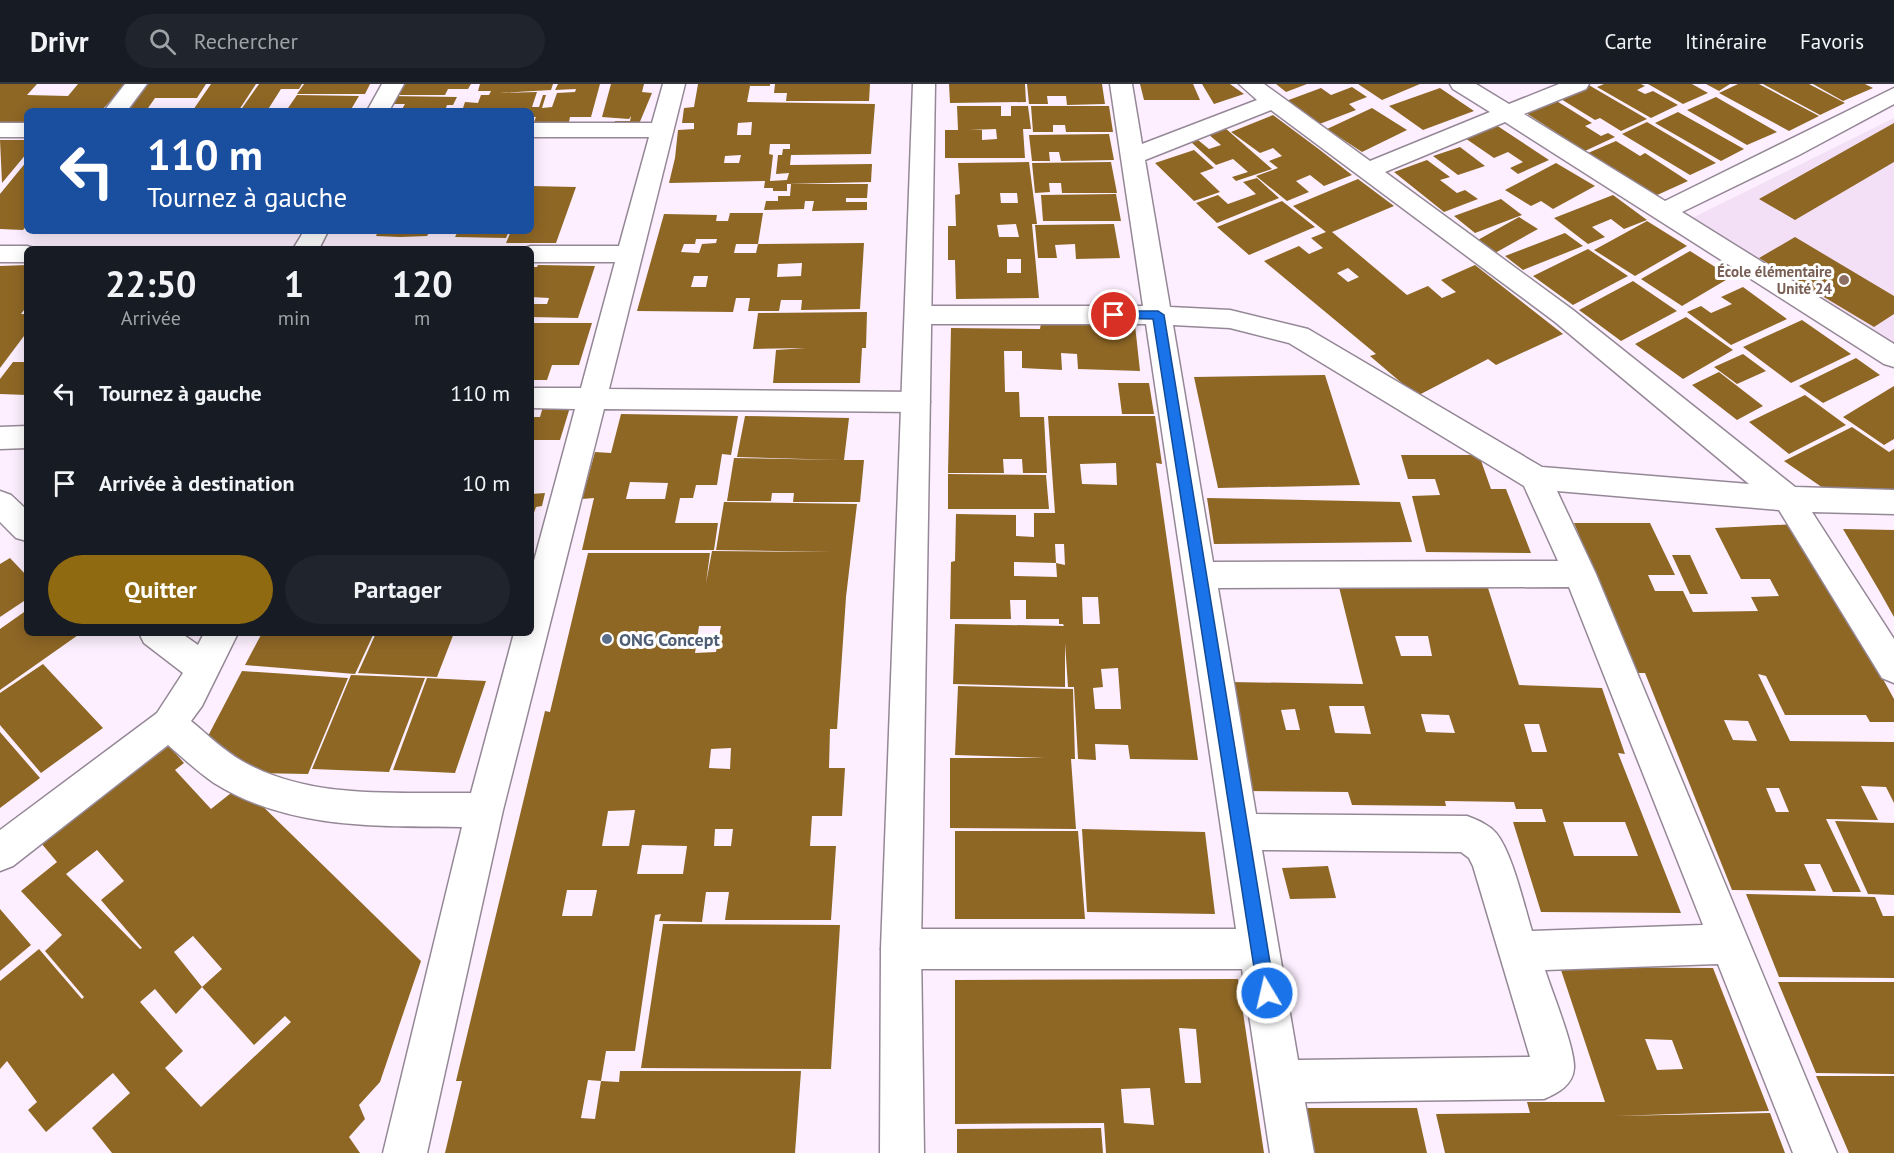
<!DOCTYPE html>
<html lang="fr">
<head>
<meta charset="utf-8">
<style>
  :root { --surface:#171b24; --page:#20242c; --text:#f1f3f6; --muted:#9ea1a6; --line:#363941; --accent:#906a10 }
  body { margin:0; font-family:"PT Sans",sans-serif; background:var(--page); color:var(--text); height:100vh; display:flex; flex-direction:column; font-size:22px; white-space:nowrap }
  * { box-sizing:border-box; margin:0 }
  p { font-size:20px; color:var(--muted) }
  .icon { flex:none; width:33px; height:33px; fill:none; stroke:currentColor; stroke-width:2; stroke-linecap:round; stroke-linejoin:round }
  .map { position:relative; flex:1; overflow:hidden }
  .side { position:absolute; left:24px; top:162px; width:510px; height:390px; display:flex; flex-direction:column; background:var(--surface); border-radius:9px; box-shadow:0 3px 15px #0003 }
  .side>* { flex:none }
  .banner { position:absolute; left:24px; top:24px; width:510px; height:126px; border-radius:9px; box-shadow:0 3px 15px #0003; background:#1a4fa0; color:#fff; overflow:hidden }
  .pin { position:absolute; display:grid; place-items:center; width:51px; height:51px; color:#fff; margin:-26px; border:3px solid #fff; border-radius:50%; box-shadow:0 2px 6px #0007 }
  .me { position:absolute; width:66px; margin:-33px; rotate:351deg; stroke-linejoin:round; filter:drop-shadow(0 0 4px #0008) }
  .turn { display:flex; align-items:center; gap:21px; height:126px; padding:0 24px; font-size:27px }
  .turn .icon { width:78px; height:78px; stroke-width:2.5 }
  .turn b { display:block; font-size:42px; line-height:51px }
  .eta { display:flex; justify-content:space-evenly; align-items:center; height:102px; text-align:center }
  .eta b { font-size:36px; font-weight:700; line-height:42px }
  .primary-button { display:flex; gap:12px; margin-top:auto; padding:12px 24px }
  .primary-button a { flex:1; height:69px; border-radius:36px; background:var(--accent); color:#fff; font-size:24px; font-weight:700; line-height:69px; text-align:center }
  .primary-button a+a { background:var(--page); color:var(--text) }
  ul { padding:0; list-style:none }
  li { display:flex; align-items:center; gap:18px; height:90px; padding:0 24px }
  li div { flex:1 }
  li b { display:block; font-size:22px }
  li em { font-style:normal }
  header { display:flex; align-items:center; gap:36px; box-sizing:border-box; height:84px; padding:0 30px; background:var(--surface); border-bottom:2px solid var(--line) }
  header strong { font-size:28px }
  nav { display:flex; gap:33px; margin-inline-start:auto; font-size:21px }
  .search { width:420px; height:54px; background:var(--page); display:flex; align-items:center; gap:15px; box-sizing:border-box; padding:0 21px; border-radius:33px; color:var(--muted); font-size:22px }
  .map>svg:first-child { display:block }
</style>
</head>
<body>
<header>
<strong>Drivr</strong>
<div class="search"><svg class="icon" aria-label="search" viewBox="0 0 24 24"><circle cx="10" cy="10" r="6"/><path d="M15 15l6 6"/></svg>Rechercher</div>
<nav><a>Carte</a><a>Itinéraire</a><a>Favoris</a></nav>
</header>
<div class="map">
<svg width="1894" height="1069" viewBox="0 0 1894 1069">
  <rect width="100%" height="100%" fill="#fdefff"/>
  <path fill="#f4e0f6" d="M1894,34v225l-202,-125z"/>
  <path fill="#8e6725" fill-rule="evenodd" d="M0,0h37l-10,11 41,1 10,-12h48l-25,27h-74v13h-27z
    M148,0h58l-9,14h-42l-9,13h-19z
    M211,0h45l-17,26h-46z
    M259,0h43l-3,5h-18l-14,22h-27z
    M304,0h66l-5,10h-68z
    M402,0h69l-3,5h-20l-3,6h-49z
    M480,0h73l-2,6 -52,3 38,-1 -5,15h7l4,-12h3l-4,13 10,-1 5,-14 18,-1 1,-3 -21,1 3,-6h42l-9,33h-21l-2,10h-36l4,-10h-5v-6h-69l3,-9 13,1 3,-8h8l2,-4h-13z
    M611,0h33l-2,8 10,1 -13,31 -26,3 2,-6h15l1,-5 -2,3 -27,-2z
    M698,0h72v2h-20l-3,16 128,2 -4,50 -80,1 -1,10 82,-1 -1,18 -84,2v7h-14v-3h-9l1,-7 -96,2 6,-25 3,-28 16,-1v-6h-12l2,-15 10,-1zM752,38l-1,13h-14l1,-12zM770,60h20v5h-7l-1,6h-4l-2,19 13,-1 -2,7 -17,1 3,-26 -4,-1zM741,71l-2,8h-15l1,-7z
    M775,0h95l-1,17h-83l1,-8h-13z
    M949,0h76l1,18 -76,1z
    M1027,0h75l3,20 -38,1 -1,-9h-19l1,8h-19z
    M1140,0h53l7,16h-56z
    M1202,0h28l14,10 -30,10z
    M1276,0h31l-21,8z
    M1358,0h62l-38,16z
    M1583,0h4l60,35 -26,12 -21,-13 -5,2 -39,-24z
    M1604,0h37l4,2 -8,4 8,4 8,-3 25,14 -27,13 -54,-31z
    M1648,0h44l16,9 -25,11z
    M1706,0h24l-11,7z
    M1738,0h21l60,32 -30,15 -70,-38z
    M1763,0h46l36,19 -25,12z
    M1813,0h52l8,4 -30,13z
    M1352,3l15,10 -18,7 7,6 -39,15 -31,-24 35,-13 10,7z
    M1440,4l34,23 -51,19 -34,-24z
    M297,11l62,1 -9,15h-64z
    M390,12l67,1 -4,8h-6l-2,6h-44l4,-7h-20z
    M1716,13l61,35 -30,13 -60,-35z
    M1555,16l37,23 -7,3 16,10 7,-3 7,4 -30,14 -59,-38z
    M957,22h44v10h10v-10h17l3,23h-8l2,29h-80v-28h13zM996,45l1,10 -15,1v-10h-13z
    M1031,22h78l4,26h-47l-1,-7h-12v7h-20z
    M1372,24l35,22 -45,22 -35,-23z
    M1678,28l66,37 -23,12 -66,-38z
    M1273,31l47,35 32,25 -28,11 -14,-11 -14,6 13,11 -22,9 -31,-25 22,-8 -9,-7 13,-5 -9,-8 -13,5 -29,-21z
    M1647,38l69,41 -26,12 -68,-41z
    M1493,39l56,37 -31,14 -8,-6 13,-6 -15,-10 -14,6 -32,-22z
    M1894,39v39l-99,58 -36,-21z
    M1225,44l47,41 -36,12 -4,-4 16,-5 -15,-13 -17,6 -25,-23 7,-2 11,9 12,-4 -13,-11z
    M1109,50l5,26 -53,1 -2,-9h-10l1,9h-18l-3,-26z
    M0,56h27v13l-25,30z
    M1616,57l24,15 5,-3 43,28 -33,15 -67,-43z
    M1460,63l25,19 -27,9 -25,-19z
    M1194,66l20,18 -14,5 20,19 -26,9 -39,-38z
    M1427,76l23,17 -10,3 17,13 8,-3 13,9 -34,13 -50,-40z
    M27,77v64l-4,5 -23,-1v-35z
    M1029,78l8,62h-5l7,74 -83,1 -1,-39h-7v-34h8l-1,-31 5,-1 -2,-31zM1000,109h17l1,10h-17zM1016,140l3,13h-20l-2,-12zM1007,175h14v14h-14z
    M1111,78l6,31h-55l-1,-10h-12l1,9 -15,1 -3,-30z
    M1556,79l39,23 -42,23 -12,-8 -10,5 -26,-16z
    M1257,94l22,20 -62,25 -21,-20 22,-8 10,9 28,-10 -13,-12z
    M1358,95l36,27 -62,26 75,63 21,-9 14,12 14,-6 -15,-12 34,-15 88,69 -67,31 -8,-6 -71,37 -47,-40 6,-2 -112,-93 35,-15 10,8 14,-6 -12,-10 15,-6 -33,-26zM1348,184l11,9 -11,5 -11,-9z
    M791,100h77l-1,14h-21v4h21v8l-55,1 2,-10h-9l-1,8 -40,1 2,-9h12v-5h12z
    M531,102l45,1 -20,56h-50l5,-12h20z
    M1116,110l5,27h-78l-2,-26z
    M1613,111l34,25 -23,9 -13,-10 -19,8 13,10 -17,7 -34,-26z
    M1501,115l21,16 -47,18 -21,-17z
    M1282,117l33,26 -66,28 -32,-28z
    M730,129h33l-5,31 106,-1 -4,66 -59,1 1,-10h-21l-2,11h-31l2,-13h-14l-3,14 -96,-1 27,-97 53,1 -1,6h12zM696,155h21l-1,4 -14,1 -3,9 -18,-1 3,-8h11zM736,160h22l-2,9h-22zM802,179l-1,13 -24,1 1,-13zM694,192h14l-2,11h-15z
    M1519,133l19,12 -43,24 -19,-12z
    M1647,137l40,25 -52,30 -41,-26z
    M1114,140l6,34 -44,1 -1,-15 -20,1 2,13h-19l-3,-33z
    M120,147h54l-1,2 -55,1z
    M378,147h52l-3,5 -27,1 -24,-1z
    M458,147h51l-3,7 -51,-1z
    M1565,149l18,13 -60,24 -18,-14z
    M1795,153l99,59v18l-20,13 -115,-69z
    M1588,165l40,27 -55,29 -40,-29z
    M1690,167l41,26 -49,29 -41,-27z
    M27,181v41l-6,8h6v18l-27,36v-102z
    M538,181l57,1 -17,52 -47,-1v-13h16l2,-6 -18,-1v-30h6z
    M1633,197l44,30 -56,30 -42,-31z
    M1743,203l44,32 -56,26 -44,-33 14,-6 10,7 21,-9 -11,-7z
    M867,228l-1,36h-4l-2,35h-87l3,-33 30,-2 -53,1 5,-36z
    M1686,233l47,33 -50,29 -48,-35z
    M1802,236l49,34 -60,29 -48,-36z
    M533,239h59l-13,42h-27l-5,15h-16v-52z
    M1041,239l94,2 5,46 -62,-2 -1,-15 -16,-1 1,17 -40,-2v-17h-18l1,41h14l1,25h24l3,56h-24l-1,-14h-19l1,14h-56l3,-145 89,1z
    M1743,270l23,17 -29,13 -23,-17z
    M1856,274l24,17 -57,28 -24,-17z
    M13,278h14v33l-27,-1v-15z
    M1719,288l44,34 -26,14 -45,-35z
    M1325,291l35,110 -142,3 -24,-111z
    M1118,299h31l5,31h-32z
    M1894,302v53l-10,6 -41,-28z
    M1805,311l41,30 -57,29 -40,-32z
    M544,319l27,1 -11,36h-29v-23h9z
    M621,330l117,2 -7,39 -9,-1 -5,31h-21l-3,13h-13l-5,25h43l-4,27h-132l12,-52 -12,1 13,-47 16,1zM630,398l38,1 -3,16h-39z
    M745,332l104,2 -5,42h20l-4,42h-67l1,-9h-22l-1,8h-44l7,-43 106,2 -103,-3z
    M1048,332h107l7,48 -6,-1 42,297 -68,-1 -2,-14 -33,-1 1,16 -18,-1 -4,-72h-6l-3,-44v44l-112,-3 2,-60 109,2 -1,-2h-4v-5h-33v-19h-16l1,19h-61l1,-57 4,-1 1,-47 60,1v21l18,1v-24h21zM1116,379l1,22 -35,-1 -2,-20zM1055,460h9l1,21 -9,-2 1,14 -43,-1v-14l42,1zM1082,513h16l2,27h-17zM1118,584l3,41h-26l-2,-21 10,-1 -2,-18z
    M1852,343l37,25 5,-3v40l-68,1 -42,-29z
    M1401,371h78l12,34h15l25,64 -105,-1 -14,-56 28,-1 -5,-16h-27z
    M948,390l98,1 3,34h-101z
    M545,409l-3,13 -6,1 -5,14v-27z
    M1207,414l193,4 12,40 -198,2z
    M724,418l133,2 -11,93 -9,132h-7l-1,39h16l-3,48h-30l-2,30h26l-5,74h-106l4,-28h-23l-4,30 -43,-1 2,-7 -6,1 -20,136h-29l-5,30 18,1 1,-11h181l-6,82h-350l17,-72h-6l89,-370 5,1 38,-159h122l-4,30 6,-32 121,1 -117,-2zM699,542h22l-5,26 -21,1zM731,664l-1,21 -21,-1 2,-19zM635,726l-6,36h-27l6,-35zM715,745h18l-2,17h-17zM642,761l45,1 -4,28h-46zM567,806h30l-5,26h-30zM588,996l13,1 -6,38 -14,-1z
    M1574,439h76l25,52h-27l7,16h28l10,21 65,-1 -7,-14 28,-1 -9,-17h-29l-26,-51 81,-4 44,88h6l48,87v23h-24l-4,-7h-81l-19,-39 -8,-2 32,67 104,1v61l-8,-16 -25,-1 17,34 -52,-1 35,73h-28l-13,-28h-16l12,27 -84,-1 -87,-217h-9zM1724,636l24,1 9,20 -24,-1zM1766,704h13l10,24h-13z
    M1843,445l51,1v87l-14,-25z
    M1672,471h18l18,39h-18z
    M10,474l17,18v23l-27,18v-53z
    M1338,499l150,5 31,97 83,3 23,66 -7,-1 63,160 -140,-1 -28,-90h33l-4,-13h-26l-2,-7 -69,-1 1,5 -94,-1 -4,-13 -101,-1 -17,-109 133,2zM1395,552h33l4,20h-31zM1329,622h35l7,28 -36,-1zM1295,625l5,21h-14l-5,-20zM1421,630l28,1 6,18 -29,-1zM1524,640h15l8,28h-15zM1563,738h62l13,34h-64z
    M27,526v23h54l-81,57v-61z
    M262,549h112l-19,41 -110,-9z
    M376,549h78l-17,44 -79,-4z
    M43,580l60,64 -62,45 -41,-48v-32z
    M242,587l106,7 -40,96 -60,-1 -40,-37z
    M351,591l74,3 -36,94 -77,-3z
    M427,594l59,3 -31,92 -62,-3z
    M958,602l115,3 2,70h-4l5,70 -126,-1v-70h95l-90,-3z
    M0,648l40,46 -40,30z
    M169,662l15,17 -9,7 36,39 30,-24 180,176 -41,121 -21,23 6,14 -16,18 11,16h-248l-20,-25 38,-35 -17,-20 -67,59 -18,-22 9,-8 -30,-41 -7,8v-88l39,-32 43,50 2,-2 -39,-46 17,-16 -41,-44 36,-29 -16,-19zM97,766l27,31 -23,19 41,48 -2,1 -74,-75zM193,852l29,33 -20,18 52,58 31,-29 6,6 -90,85 -36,-39 18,-17 -43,-49 15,-13 21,25 26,-27 -28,-35z
    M1835,737l59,2v72l-26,-1z
    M1082,745l123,3 10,82 -128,-2z
    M955,747h123l7,88h-130z
    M1328,782l8,32 -46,1 -8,-31z
    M1746,810l129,3 8,19h11v62l-115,-1z
    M0,825l31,36 -31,26z
    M663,840l177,1 -9,144 -190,-1z
    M1560,883l153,1 56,143 -155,5 156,-3 15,40h-340l-9,-39 94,-1 -3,-11h78zM1645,955l27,1 11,29 -26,1z
    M1238,895l26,174h-158l-2,-30 -149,1v-144zM1179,944l17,1 5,54h-16zM1150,1004l4,37 -30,-2 -3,-34z
    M1778,898h116v92l-78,-1z
    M1816,992h78v77h-45z
    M1305,1024h112l10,45h-114z
    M1101,1044l2,25h-146v-24z"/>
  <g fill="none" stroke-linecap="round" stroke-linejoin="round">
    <defs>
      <path id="street" d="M125,0h22l-20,27h-23z
        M382,0h22l-15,27h-22z
        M663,0h22l-76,305 307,3 10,3 4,7 -4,7 -10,3 -312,-3 -101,401 -76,343h-44l79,-326c-84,-1 -173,3 -248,-44 -16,-11 -31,-25 -46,-38l-155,121 -13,5v-41l157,-117 26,-40 -39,-30 -5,-10h42l17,12 6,-12h34l-36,73 -11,15c17,14 32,29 51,40 68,39 154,31 229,32l43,-160h17v-61l44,-163 -44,-1v-20h50l34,-126h-84v-13h-10l10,-3h88l30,-109h-118v-14h121z
        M1110,0h22l10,60 115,-44 -18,-16h25l106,77 120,-49 -37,-23 -3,-5h26l33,20 50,-20h30l-3,5 -62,25 141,87 229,-113v16l-95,51 -117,57 212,132v23l-10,-3 -379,-242 -120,50 188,138 222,177 99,3v24l-82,-2 82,127v44l-12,-5 -103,-168 -222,-19 39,83 241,579h-44l-75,-189 -173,6c7,22 30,78 29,98 -1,17 -16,25 -30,31l-239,3 9,51h-44l-28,-184h-341l-14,-6 -6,-14 6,-14 14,-6h335l-90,-605h-228l-9,-3 -4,-6 4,-6 9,-3h225zM1271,26l284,212 194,162 -207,-17 -234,-138 -78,-19 -60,-3 -25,-147zM1173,241l57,3 59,15 235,143 34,75 -345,1zM1569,503l134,338 -171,6c-8,-26 -20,-79 -36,-98 -8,-9 -19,-13 -29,-17l-211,-2 -38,-226zM1262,766l199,2 8,6 4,8 57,191 -232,3z
        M0,39h27v14h-27z
        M304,147h24l-9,18h-26z
        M0,162h27l10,3h-10v13h-27z
        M27,342v22l-27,1v-22z
        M0,407l11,4 16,15v31l-11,-3 -16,-16z"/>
      <path id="secondary" d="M913,0h22l-14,865 3,204h-44l1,-204z"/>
    </defs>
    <use href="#street" stroke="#958896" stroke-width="3"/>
    <use href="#secondary" stroke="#958896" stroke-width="3"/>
    <use href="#street" fill="#fff" fill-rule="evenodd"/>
    <use href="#secondary" fill="#fff" fill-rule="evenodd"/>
  </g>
  <path fill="#1a73e8" stroke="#114b97" stroke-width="1.5" d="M1114,227h44l6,4 111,678 -2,6 -6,2 -6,-2 -3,-6 -105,-674 -42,-1v-6z"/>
  <circle fill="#8d6e63" stroke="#fff" stroke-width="2" cx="1844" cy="196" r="6"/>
  <circle fill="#5c6f8a" stroke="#fff" stroke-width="2" cx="607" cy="555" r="6"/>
  <g text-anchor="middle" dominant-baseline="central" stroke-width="6" stroke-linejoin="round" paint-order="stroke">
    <g font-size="15" font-weight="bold" fill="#785e54" stroke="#fff" text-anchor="end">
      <text x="1832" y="187">École élémentaire<tspan x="1832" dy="17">Unité 24</tspan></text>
    </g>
    <g font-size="18" font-weight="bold" fill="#4e5e75" stroke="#fff" text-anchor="start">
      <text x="619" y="555">ONG Concept</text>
    </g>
  </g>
</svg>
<div class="pin" style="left:1114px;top:231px;background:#d93025"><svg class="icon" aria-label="arrive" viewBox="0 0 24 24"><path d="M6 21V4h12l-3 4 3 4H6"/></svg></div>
<svg class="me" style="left:1267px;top:909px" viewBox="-20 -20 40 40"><circle r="17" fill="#1a73e8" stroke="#fff" stroke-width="3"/><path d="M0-11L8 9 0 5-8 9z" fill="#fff"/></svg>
<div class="banner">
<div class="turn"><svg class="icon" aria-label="left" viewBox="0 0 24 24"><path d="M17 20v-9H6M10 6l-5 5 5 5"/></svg><div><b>110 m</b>Tournez à gauche</div></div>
</div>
<section class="side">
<div class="eta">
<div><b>22:50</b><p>Arrivée</p></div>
<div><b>1</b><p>min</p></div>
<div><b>120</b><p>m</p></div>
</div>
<ul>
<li><svg class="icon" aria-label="left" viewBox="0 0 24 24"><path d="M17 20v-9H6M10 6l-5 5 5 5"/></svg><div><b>Tournez à gauche</b></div><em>110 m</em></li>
<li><svg class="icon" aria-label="arrive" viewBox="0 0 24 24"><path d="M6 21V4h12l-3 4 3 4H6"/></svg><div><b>Arrivée à destination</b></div><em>10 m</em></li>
</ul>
<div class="primary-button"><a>Quitter</a><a>Partager</a></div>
</section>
</div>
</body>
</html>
